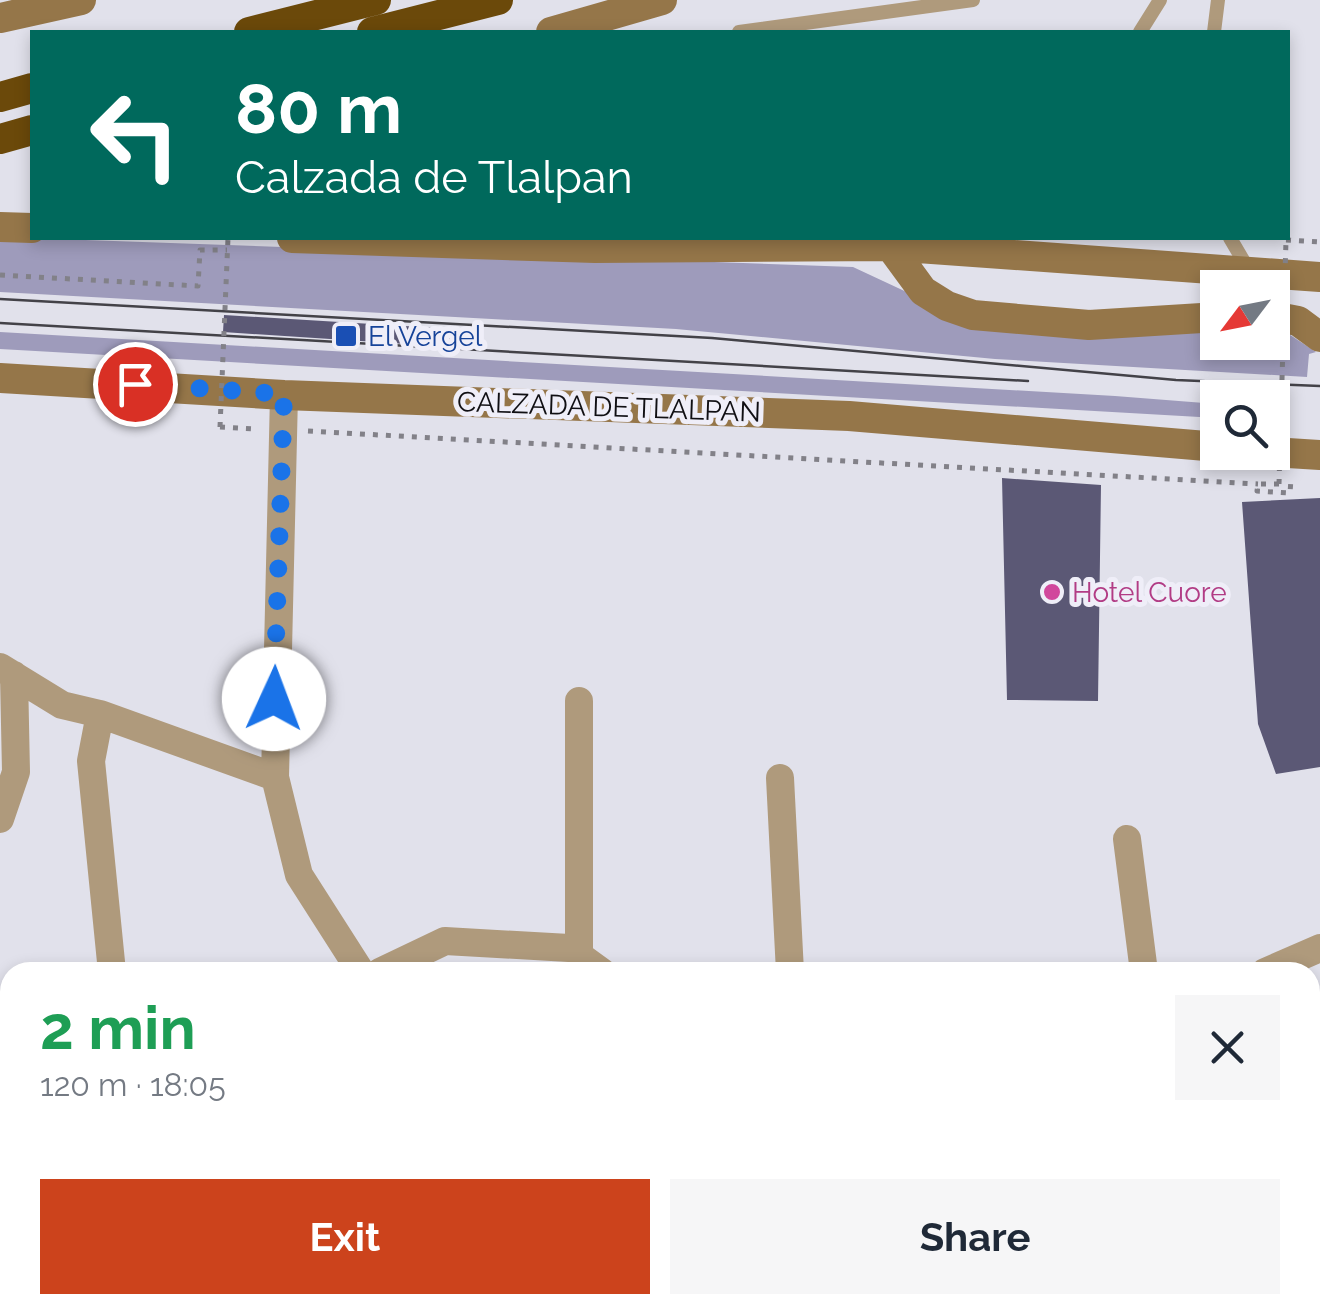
<!DOCTYPE html>
<html lang="en">
<head>
<meta charset="utf-8">
<style>
  :root { --surface:#fff; --page:#f6f6f7; --text:#1f2937; --muted:#747a83; --accent:#cc431c }
  body { margin:0; font-family:Raleway,sans-serif; background:var(--page); color:var(--text); height:100vh; display:flex; flex-direction:column; font-size:38px; white-space:nowrap }
  * { box-sizing:border-box; margin:0 }
  p { font-size:32px; color:var(--muted) }
  .icon { flex:none; width:55px; height:55px; fill:none; stroke:currentColor; stroke-width:2; stroke-linecap:round; stroke-linejoin:round }
  .map { position:relative; flex:1; overflow:hidden }
  .details { position:absolute; left:0px; top:962px; width:1320px; height:352px; display:flex; flex-direction:column; background:var(--surface); border-radius:30px 30px 0 0; box-shadow:0 5px 15px #0003 }
  .details>* { flex:none }
  .hud { position:absolute; left:30px; top:30px; width:1260px; height:210px; border-radius:0px; box-shadow:0 5px 15px #0003; background:#00695c; color:#fff; overflow:hidden }
  .needle { width:65px; rotate:238deg }
  .buttons { position:absolute; left:1200px; top:270px; display:grid; gap:20px }
  .buttons a { display:grid; place-items:center; width:90px; height:90px; border-radius:0px; background:var(--surface); box-shadow:0 5px 15px #0003; font-size:50px }
  .pin { position:absolute; display:grid; place-items:center; width:85px; height:85px; color:#fff; margin:-42px; border:5px solid #fff; border-radius:50%; box-shadow:0 2px 10px #0007 }
  .me { position:absolute; width:110px; margin:-55px; rotate:2deg; stroke-linejoin:round; filter:drop-shadow(0 0 8px #0008) }
  .turn { display:flex; align-items:center; gap:35px; height:210px; padding:0 40px; font-size:45px }
  .turn .icon { width:130px; height:130px; stroke-width:2.5 }
  .turn b { display:block; font-size:70px; line-height:85px }
  .round { display:grid; place-items:center; flex:none; width:105px; height:105px; border-radius:0px; background:var(--page) }
  .head { display:flex; align-items:center; justify-content:space-between; height:170px; padding:0 40px }
  h1 { font-size:60px; font-weight:700; line-height:75px; color:#1e9e55 }
  .primary-button { display:flex; gap:20px; margin-top:auto; padding:20px 40px }
  .primary-button a { flex:1; height:115px; border-radius:0px; background:var(--accent); color:#fff; font-size:40px; font-weight:700; line-height:115px; text-align:center }
  .primary-button a+a { background:var(--page); color:var(--text) }
  .map>svg:first-child { display:block }
</style>
</head>
<body>
<div class="map">
<svg width="1320" height="1314" viewBox="0 0 1320 1314">
  <rect width="100%" height="100%" fill="#e1e1eb"/>
  <path fill="#9e9bbb" d="M0,237l853,30 60,28 304,33 1,14h54l1,-15h5l38,25 -7,2 -2,23 -312,-18 -319,-30 -676,-37z
    M0,332l1115,64 102,8v14l-1217,-69z"/>
  <path fill="#5b5875" d="M224,315l229,14 -1,18 -229,-15z
    M1002,478l99,7 -3,216 -91,-1z
    M1320,498v269l-44,7 -18,-50 -16,-222z"/>
  <g fill="none" stroke-linecap="round" stroke-linejoin="round">
    <path stroke="#828188" stroke-width="5" stroke-dasharray="5 8" stroke-linecap="butt" d="M1286,240l34,2
      M0,275l198,11 2,-36h27
      M1241,342v11l44,3
      M220,427l37,2
      M308,431l950,53
      M1279,484h-21l-1,7 33,2 1,-14"/>
    <path stroke="#af9a7c" stroke-width="14" d="M739,32l234,-32
      M1140,32l20,-32
      M1214,32l4,-32
      M1230,238l20,34"/>
    <path stroke="#af9a7c" stroke-width="28" d="M284,395l-9,382 24,98 62,97
      M0,667l62,38 38,9 175,63
      M100,714l-9,47 21,211
      M780,778l10,194
      M0,819l16,-47 -2,-97
      M1127,839l17,133
      M579,952v-251
      M380,972l65,-31 124,7 33,24
      M1265,972l55,-24
      M0,1296l7,18
      M423,1305l4,9
      M148,1310v4"/>
    <path stroke="#957649" stroke-width="30" d="M0,18l81,-18
      M551,32l111,-32
      M0,227l32,1
      M292,238l303,10 295,-2 430,31
      M890,246l33,45 24,15 26,9 116,10 129,-8
      M1272,316l26,5 22,16
      M0,378l284,17 565,21 369,31
      M1272,452l48,3"/>
    <path stroke="#6b490a" stroke-width="30" d="M249,32l127,-32
      M372,32l126,-32"/>
    <path stroke="#434248" stroke-width="2.5" d="M0,299l712,39 464,42 144,6
      M0,323l1028,58"/>
    <path stroke="#828188" stroke-width="5" stroke-dasharray="5 8" stroke-linecap="butt" d="M220,427l8,-189
      M1279,484l7,-244"/>
    <path stroke="#6b490a" stroke-width="30" d="M0,97l32,-9
      M0,139l32,-9"/>
  </g>
  <g fill="none" stroke-linecap="round" stroke-linejoin="round">
    <path stroke="#1a73e8" stroke-width="18" stroke-dasharray="0 32.4" d="M135,384l149,10 -10,305"/>
  </g>
  <rect fill="#1a4fb4" stroke="#efeef8" stroke-width="4" x="334" y="324" width="24" height="24" rx="5"/>
  <circle fill="#d1479c" stroke="#efeef8" stroke-width="4" cx="1052" cy="592" r="10"/>
  <g text-anchor="middle" dominant-baseline="central" stroke-width="10" stroke-linejoin="round" paint-order="stroke">
    <g font-size="28" fill="#164399" stroke="#efeef8" text-anchor="start">
      <text x="368" y="336">El Vergel</text>
    </g>
    <g font-size="28" fill="#100f13" stroke="#efeef8">
      <text transform="translate(609 407) rotate(2)">CALZADA DE TLALPAN</text>
    </g>
    <g font-size="28" fill="#b23c85" stroke="#efeef8" text-anchor="start">
      <text x="1072" y="592">Hotel Cuore</text>
    </g>
  </g>
</svg>
<div class="buttons">
<a><svg class="needle" viewBox="-14 -14 28 28"><path d="M0-13l5 13h-10z" fill="#e53935"/><path d="M0 13l5-13h-10z" fill="#747a83"/></svg></a>
<a><svg class="icon" aria-label="search" viewBox="0 0 24 24"><circle cx="10" cy="10" r="6"/><path d="M15 15l6 6"/></svg></a>
</div>
<div class="pin" style="left:135px;top:384px;background:#d93025"><svg class="icon" aria-label="arrive" viewBox="0 0 24 24"><path d="M6 21V4h12l-3 4 3 4H6"/></svg></div>
<svg class="me" style="left:274px;top:699px" viewBox="-20 -20 40 40"><circle r="19" fill="#fff"/><path d="M0-13L10 11 0 6-10 11z" fill="#1a73e8"/></svg>
<div class="hud">
<div class="turn"><svg class="icon" aria-label="left" viewBox="0 0 24 24"><path d="M17 20v-9H6M10 6l-5 5 5 5"/></svg><div><b>80 m</b>Calzada de Tlalpan</div></div>
</div>
<section class="details">
<div class="head"><div><h1>2 min</h1><p>120 m · 18:05</p></div><a class="round"><svg class="icon" aria-label="close" viewBox="0 0 24 24"><path d="M6 6l12 12M18 6L6 18"/></svg></a></div>
<div class="primary-button"><a>Exit</a><a>Share</a></div>
</section>
</div>
</body>
</html>
